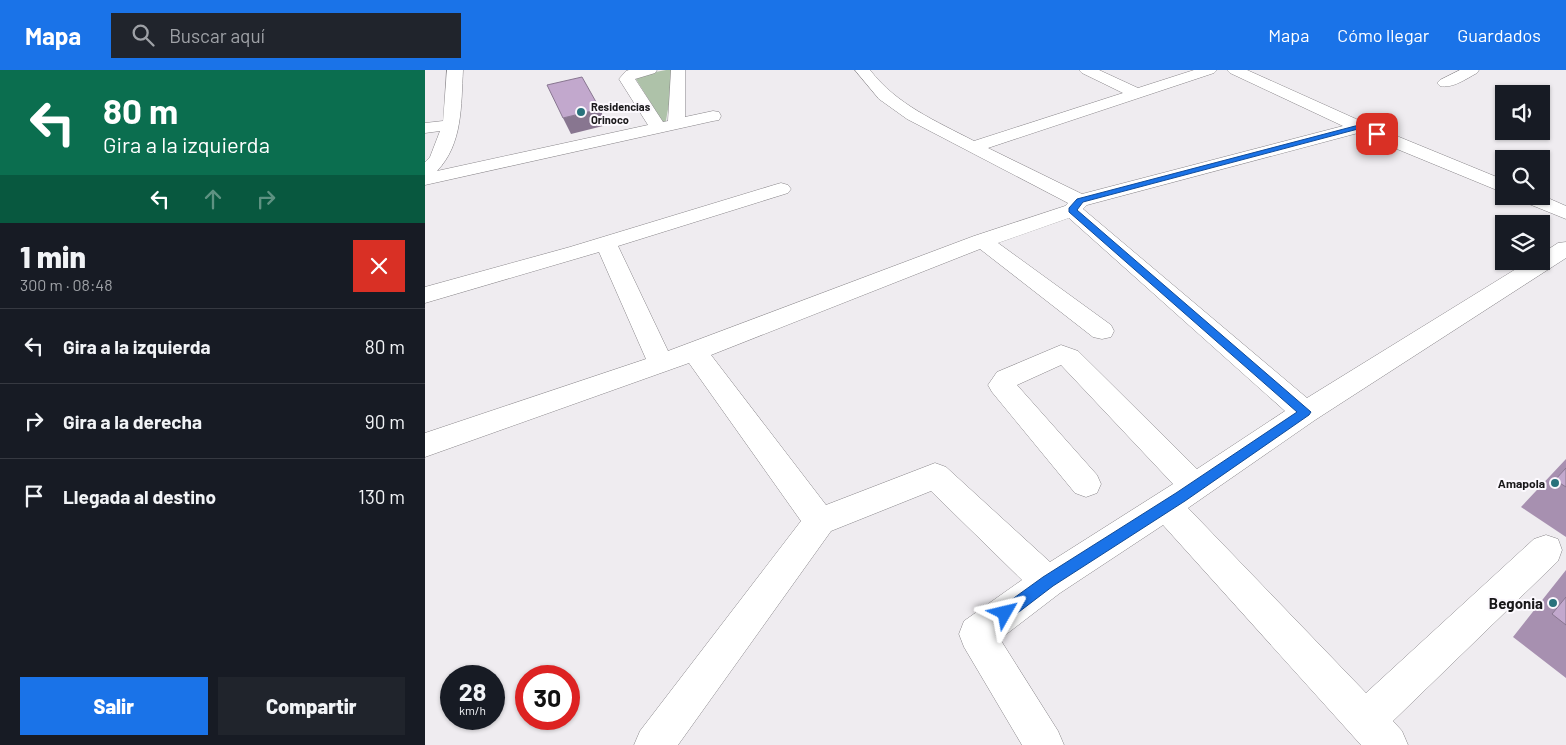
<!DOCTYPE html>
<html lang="es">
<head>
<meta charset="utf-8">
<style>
  :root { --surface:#171b24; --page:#20242c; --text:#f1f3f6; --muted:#9ea1a6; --line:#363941; --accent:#1a73e8 }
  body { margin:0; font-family:Barlow,sans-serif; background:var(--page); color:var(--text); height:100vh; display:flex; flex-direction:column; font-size:19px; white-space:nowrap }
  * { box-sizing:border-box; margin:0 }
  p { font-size:16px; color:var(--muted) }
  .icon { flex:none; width:28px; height:28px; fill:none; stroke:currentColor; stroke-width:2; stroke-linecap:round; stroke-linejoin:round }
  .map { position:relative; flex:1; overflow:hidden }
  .panel { display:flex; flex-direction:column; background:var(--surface); width:425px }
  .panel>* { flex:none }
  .top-card { background:#0b6e4f; color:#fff; overflow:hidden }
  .controls { position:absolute; left:1070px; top:15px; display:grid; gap:10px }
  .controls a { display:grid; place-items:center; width:55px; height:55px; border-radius:0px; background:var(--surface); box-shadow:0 1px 4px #0004; font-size:25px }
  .speed { position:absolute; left:15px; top:595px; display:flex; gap:10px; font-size:25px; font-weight:700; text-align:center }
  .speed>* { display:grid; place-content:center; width:65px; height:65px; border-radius:50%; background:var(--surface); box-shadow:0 1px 4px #0004; line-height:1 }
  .speed small { font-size:12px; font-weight:400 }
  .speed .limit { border:8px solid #d22; background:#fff; color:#111 }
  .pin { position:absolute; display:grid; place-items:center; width:42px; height:42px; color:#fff; margin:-21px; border-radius:10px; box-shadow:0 2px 8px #0006 }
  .me { position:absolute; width:55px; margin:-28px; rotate:53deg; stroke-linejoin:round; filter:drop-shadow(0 0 4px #0008) }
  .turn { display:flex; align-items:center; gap:18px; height:105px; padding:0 20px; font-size:22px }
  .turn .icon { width:65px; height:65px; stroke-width:2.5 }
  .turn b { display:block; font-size:35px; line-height:42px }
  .lanes { display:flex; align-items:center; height:48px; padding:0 20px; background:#0003; justify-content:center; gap:25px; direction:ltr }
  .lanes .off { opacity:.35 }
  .round { display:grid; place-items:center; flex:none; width:52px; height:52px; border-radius:0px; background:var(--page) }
  .overview { display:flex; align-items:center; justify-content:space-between; height:85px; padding:0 20px }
  h1 { font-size:30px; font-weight:800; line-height:38px }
  .action { display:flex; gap:10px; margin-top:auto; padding:10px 20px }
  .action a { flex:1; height:58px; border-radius:0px; background:var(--accent); color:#fff; font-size:20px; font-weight:800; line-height:58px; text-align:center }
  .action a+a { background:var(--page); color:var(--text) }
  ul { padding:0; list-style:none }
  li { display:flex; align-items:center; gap:15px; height:75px; padding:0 20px; border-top:1px solid var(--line) }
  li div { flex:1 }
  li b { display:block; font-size:19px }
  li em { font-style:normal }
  header { display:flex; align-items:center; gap:30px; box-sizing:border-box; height:70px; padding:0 25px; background:var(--accent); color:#fff }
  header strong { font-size:24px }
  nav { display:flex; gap:28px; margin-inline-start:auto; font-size:18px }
  .search { width:350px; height:45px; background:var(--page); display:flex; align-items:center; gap:12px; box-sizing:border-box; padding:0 18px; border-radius:0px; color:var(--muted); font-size:19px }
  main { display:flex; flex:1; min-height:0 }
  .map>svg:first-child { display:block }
</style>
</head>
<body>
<header>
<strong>Mapa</strong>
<div class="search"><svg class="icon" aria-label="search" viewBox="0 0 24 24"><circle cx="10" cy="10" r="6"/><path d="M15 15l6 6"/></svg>Buscar aquí</div>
<nav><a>Mapa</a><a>Cómo llegar</a><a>Guardados</a></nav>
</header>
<main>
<section class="panel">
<div class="top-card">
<div class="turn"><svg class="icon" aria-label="left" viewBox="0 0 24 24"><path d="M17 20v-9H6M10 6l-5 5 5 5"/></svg><div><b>80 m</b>Gira a la izquierda</div></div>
<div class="lanes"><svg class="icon" aria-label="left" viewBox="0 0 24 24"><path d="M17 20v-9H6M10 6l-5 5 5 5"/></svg><svg class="icon off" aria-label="ahead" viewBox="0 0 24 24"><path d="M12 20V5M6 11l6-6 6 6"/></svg><svg class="icon off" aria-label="right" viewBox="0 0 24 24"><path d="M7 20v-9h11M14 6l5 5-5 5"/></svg></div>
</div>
<div class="overview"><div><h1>1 min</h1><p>300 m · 08:48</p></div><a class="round" style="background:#d93025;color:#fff"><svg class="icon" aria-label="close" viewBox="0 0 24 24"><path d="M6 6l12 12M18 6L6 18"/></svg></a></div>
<ul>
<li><svg class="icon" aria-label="left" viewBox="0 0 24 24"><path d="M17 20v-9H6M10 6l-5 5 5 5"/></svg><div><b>Gira a la izquierda</b></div><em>80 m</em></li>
<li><svg class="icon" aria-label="right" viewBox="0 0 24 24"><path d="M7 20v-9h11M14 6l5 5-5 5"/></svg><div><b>Gira a la derecha</b></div><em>90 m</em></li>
<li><svg class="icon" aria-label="arrive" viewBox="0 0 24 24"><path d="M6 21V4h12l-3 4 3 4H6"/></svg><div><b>Llegada al destino</b></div><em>130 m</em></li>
</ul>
<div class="action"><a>Salir</a><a>Compartir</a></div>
</section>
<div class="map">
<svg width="1141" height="675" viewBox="0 0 1141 675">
  <rect width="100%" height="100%" fill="#efecf0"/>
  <path fill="#aec2a9" d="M241,0h9l-10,56 -31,-50z"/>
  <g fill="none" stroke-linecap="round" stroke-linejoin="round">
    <defs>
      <path id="street" d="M22,0h16c-2,35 0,74 -26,101l211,-46 -29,-46 7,-8 3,-1h28l-2,3 -20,6 28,43 5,-1 3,-51h14v47l28,-6 6,1 2,4 -2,4 -6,1 -288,64v-23l5,-5 10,-26 -15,2v-10l18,-2z
        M430,0h15c27,35 66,51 104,71l149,-48 -41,-20 -3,-3h20l39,18 56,-18h23l-3,3 -226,75 94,46 261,-68 -113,-53 -3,-3h20l118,53 139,57v13l-146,-60 -271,72 -4,4 224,189 222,-137h12v-7l17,-11 8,-1v16l-251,162 -127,88 178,185 168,-154 12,-4 12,4 4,11 -4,11 -165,160 9,10 6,14h-47l-198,-220 -103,68 -60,46 58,92 6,14h-42l-58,-98 -5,-13 5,-13 58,-41 -91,-89 -100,40 -153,214h-44l6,-14 161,-210 -112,-158 -264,94v-24l221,-74 -47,-107 -174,51v-16l145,-40 204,-62 7,-2 7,2 3,4 -3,4 -170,53 50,105 306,-115 91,-30 3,-3 -161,-84 -28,-20zM644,148l216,193 -88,58 -119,-118 -17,-6 -64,27 -9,13 4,7 83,101 11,4 11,-4 4,-9 -4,-9 -80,-90 44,-20 112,119 -123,78 -104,-95 -11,-4 -109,42 -115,-150 269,-106 113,88 9,2 9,-2 3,-6 -3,-6 -113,-82z
        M1035,0h19l-2,3c-11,6 -25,16 -37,13l-3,-3 3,-3z
        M1116,125l25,11v13l-47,-19 -3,-4z"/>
    </defs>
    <use href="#street" stroke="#888589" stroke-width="1"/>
    <use href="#street" fill="#fff" fill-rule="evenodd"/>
  </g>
  <path fill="#a790b0" d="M1141,389v78l-45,-30z
    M1141,500v108l-53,-41z"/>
  <path fill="#887690" d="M175,39l7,16 -36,9 -8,-16z"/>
  <path fill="#c2a8cd" stroke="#887690" d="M157,7l18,32 -37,9 -16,-33z
    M1141,398v19l-11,-7z
    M1141,527v28l-14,-11z"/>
  <path fill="#1a73e8" stroke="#114b97" d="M934,55l21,9 -3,3 -19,-8 -275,73 -6,8 234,202 -2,3 -124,86 -132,85 -42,32 -6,2 -5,-2 -2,-5 2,-5 43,-31 133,-84 121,-81 -228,-200v-4l8,-9z"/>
  <g fill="#29727c" stroke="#fcf9fe" stroke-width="2">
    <circle cx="156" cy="42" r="5"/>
    <circle cx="1130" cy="413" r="5"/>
    <circle cx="1128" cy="533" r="5"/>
  </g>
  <g text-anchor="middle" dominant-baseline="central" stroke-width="4" stroke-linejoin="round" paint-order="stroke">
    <g font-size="11" font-weight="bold" fill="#19181a" stroke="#fcf9fe" text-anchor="start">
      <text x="166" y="36">Residencias<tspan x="166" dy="13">Orinoco</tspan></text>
    </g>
    <g font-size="12" font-weight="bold" fill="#19181a" stroke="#fcf9fe" text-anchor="end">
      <text x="1120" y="413">Amapola</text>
    </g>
    <g font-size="15" font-weight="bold" fill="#19181a" stroke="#fcf9fe" text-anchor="end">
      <text x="1118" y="533">Begonia</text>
    </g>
  </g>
</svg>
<div class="controls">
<a><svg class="icon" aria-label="sound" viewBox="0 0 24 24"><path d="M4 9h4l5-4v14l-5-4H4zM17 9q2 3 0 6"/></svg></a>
<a><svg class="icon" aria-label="search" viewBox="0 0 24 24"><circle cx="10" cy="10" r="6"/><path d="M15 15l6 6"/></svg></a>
<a><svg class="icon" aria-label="layers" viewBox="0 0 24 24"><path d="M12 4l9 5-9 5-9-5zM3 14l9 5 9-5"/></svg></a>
</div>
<div class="speed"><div>28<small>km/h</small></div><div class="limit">30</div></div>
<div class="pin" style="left:952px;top:64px;background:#d93025"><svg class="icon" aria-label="arrive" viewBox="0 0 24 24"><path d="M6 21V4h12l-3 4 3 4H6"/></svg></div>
<svg class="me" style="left:580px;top:543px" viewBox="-20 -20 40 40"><path d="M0-17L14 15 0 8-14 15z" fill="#1a73e8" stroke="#fff" stroke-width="4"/></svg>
</div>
</main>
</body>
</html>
